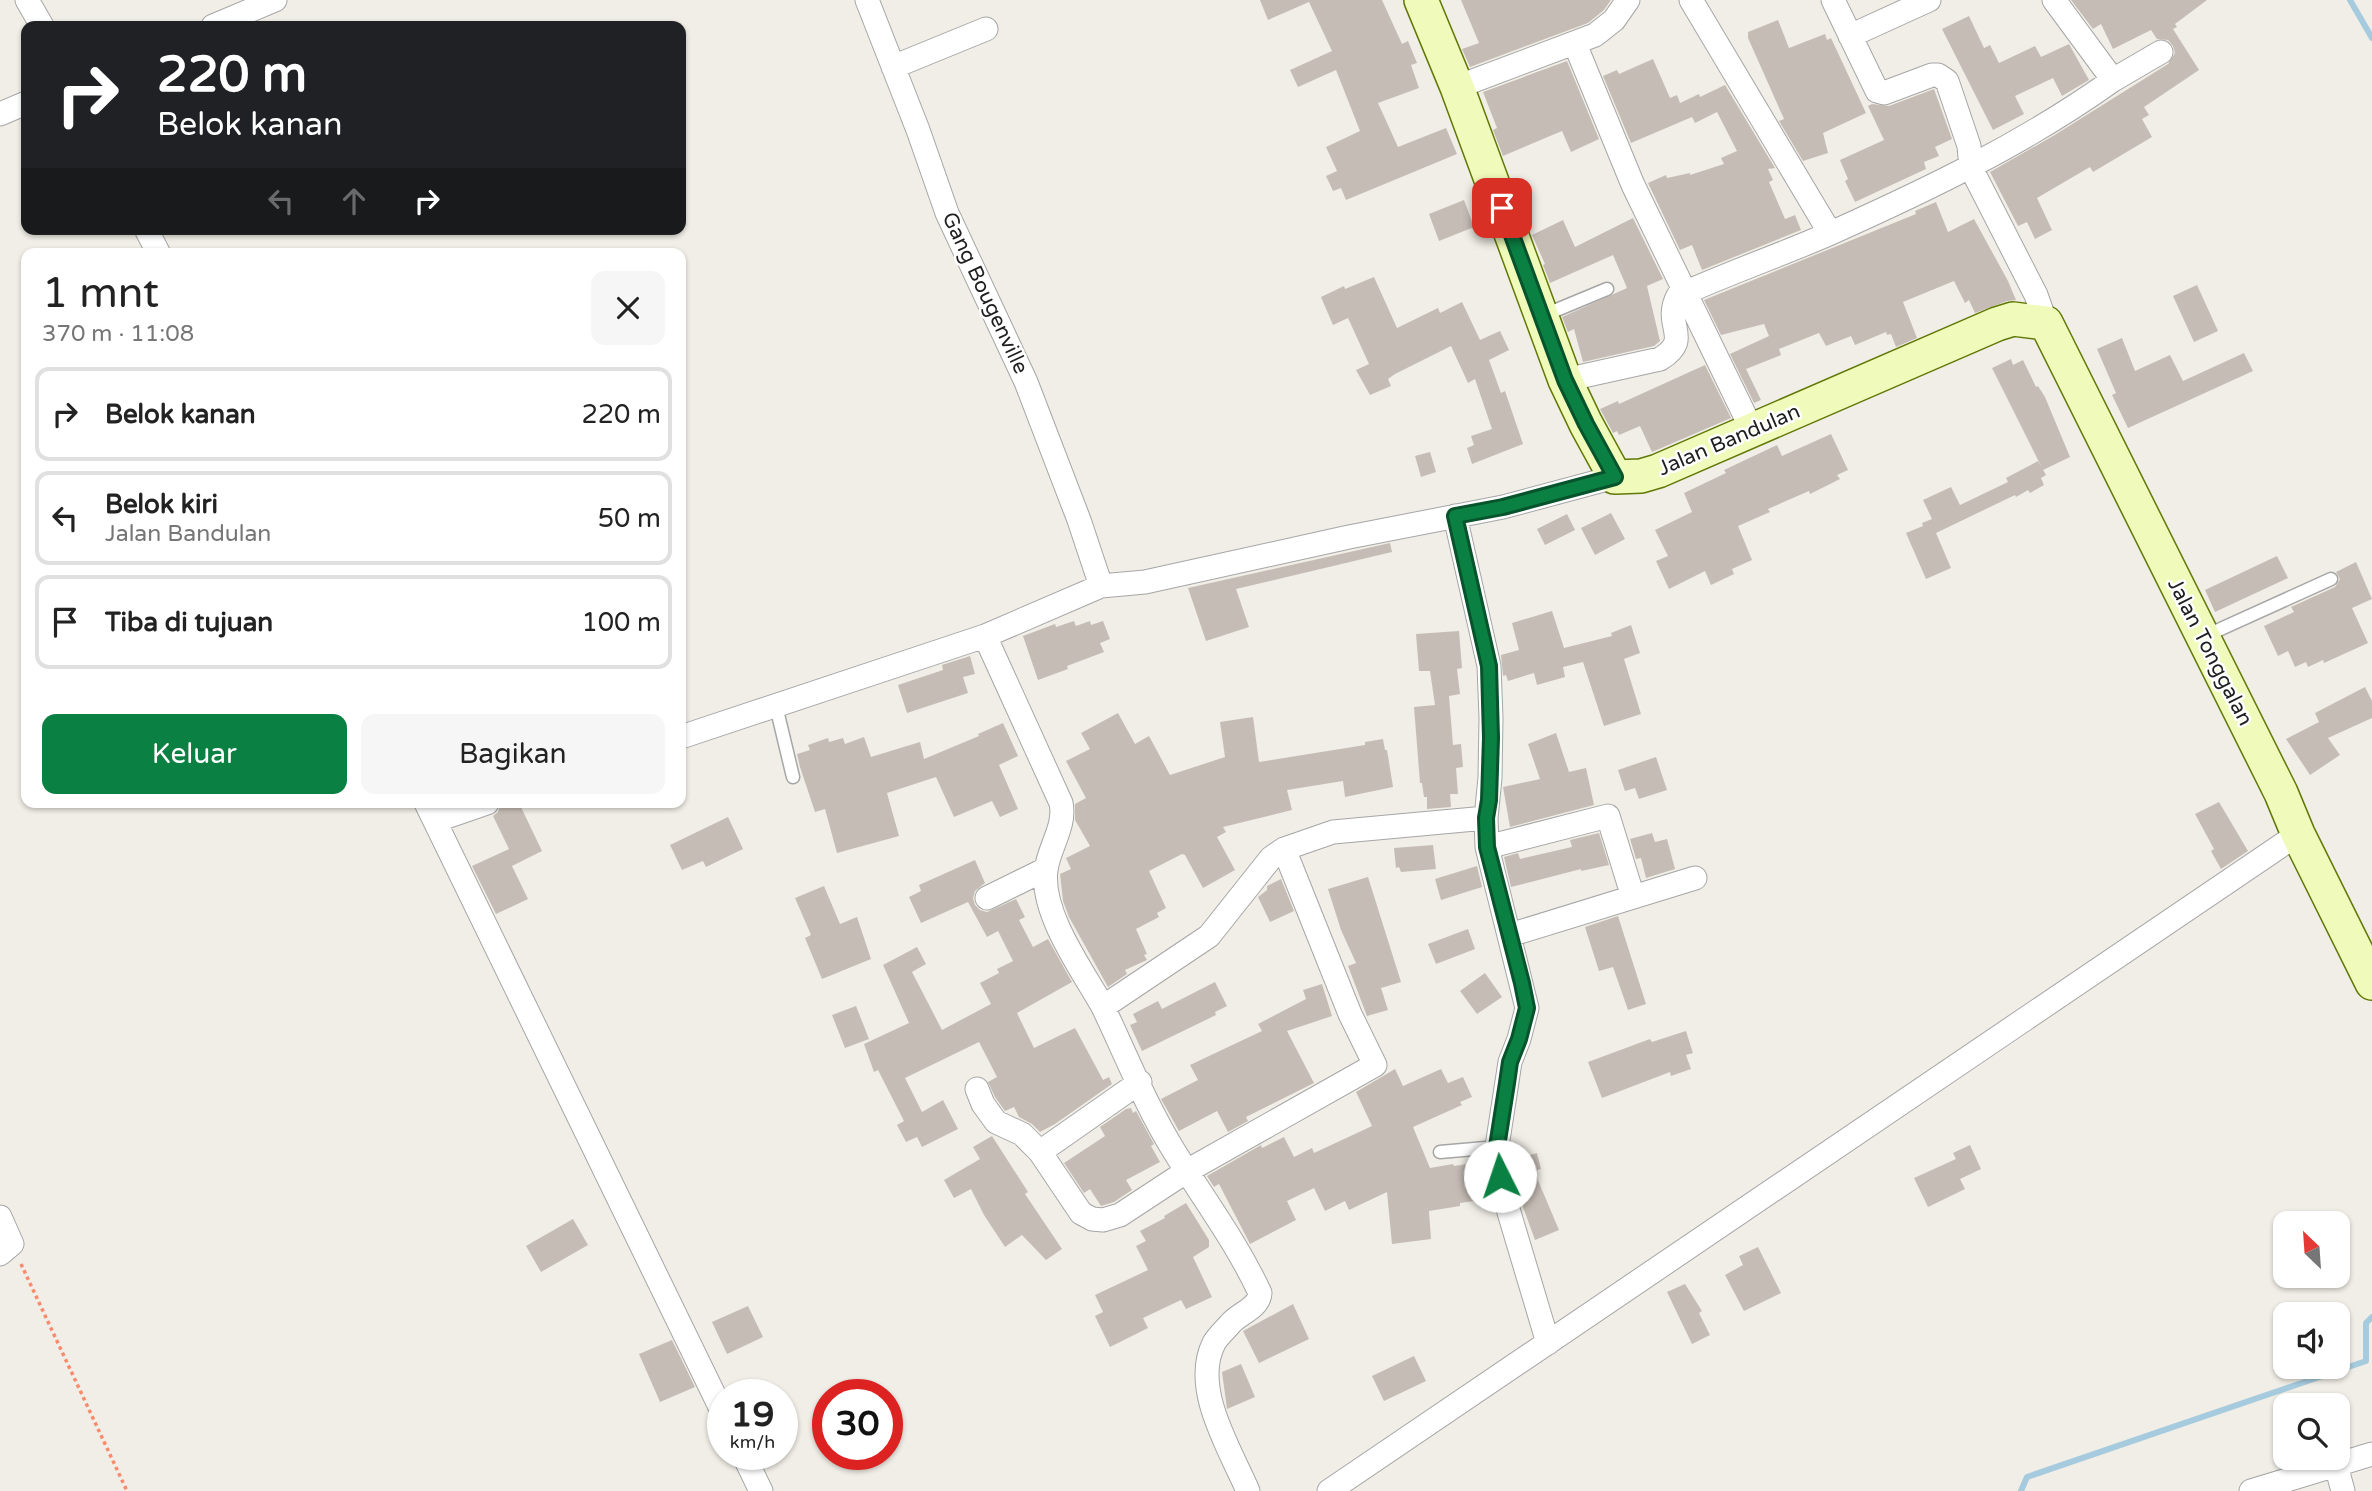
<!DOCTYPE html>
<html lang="id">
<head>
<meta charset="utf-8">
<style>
  :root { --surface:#fff; --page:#f6f6f6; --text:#222; --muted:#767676; --line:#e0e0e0; --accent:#0b8043 }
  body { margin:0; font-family:"Varela Round",sans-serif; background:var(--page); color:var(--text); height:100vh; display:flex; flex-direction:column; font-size:26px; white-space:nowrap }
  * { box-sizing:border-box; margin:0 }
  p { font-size:23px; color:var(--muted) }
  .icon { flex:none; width:38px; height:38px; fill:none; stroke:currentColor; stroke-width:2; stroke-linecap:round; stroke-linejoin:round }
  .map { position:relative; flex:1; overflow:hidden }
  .drawer { position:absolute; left:21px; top:248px; width:665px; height:560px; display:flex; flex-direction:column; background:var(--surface); border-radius:14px; box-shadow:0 2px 5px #0004 }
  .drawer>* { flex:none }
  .guide { position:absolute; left:21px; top:21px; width:665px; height:214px; border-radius:14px; box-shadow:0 2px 5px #0004; background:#202124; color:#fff; overflow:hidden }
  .needle { width:46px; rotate:335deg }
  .buttons { position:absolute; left:2273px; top:1211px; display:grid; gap:14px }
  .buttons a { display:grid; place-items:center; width:77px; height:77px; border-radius:14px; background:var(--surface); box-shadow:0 2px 5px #0004; font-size:35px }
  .speed { position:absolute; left:707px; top:1379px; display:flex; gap:14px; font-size:35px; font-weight:700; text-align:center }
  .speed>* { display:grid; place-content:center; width:91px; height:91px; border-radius:50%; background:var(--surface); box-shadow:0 2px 5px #0004; line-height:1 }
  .speed small { font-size:18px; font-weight:400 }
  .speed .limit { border:10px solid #d22; background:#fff; color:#111 }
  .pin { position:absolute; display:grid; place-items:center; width:60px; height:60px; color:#fff; margin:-30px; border-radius:14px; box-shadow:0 4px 10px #0006 }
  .me { position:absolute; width:77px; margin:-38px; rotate:356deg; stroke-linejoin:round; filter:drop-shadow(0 0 5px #0008) }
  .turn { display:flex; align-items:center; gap:24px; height:147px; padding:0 21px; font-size:32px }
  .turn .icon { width:91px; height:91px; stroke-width:2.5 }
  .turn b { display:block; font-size:49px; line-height:60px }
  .lanes { display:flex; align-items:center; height:66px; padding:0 21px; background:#0003; justify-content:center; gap:35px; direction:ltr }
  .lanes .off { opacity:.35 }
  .round { display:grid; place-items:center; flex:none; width:74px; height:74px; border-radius:14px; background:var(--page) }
  .head { display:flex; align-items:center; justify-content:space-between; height:119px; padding:0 21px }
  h1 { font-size:42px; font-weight:600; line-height:52px }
  .action { display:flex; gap:14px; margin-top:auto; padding:14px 21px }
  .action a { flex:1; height:80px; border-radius:14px; background:var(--accent); color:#fff; font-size:28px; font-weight:600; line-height:80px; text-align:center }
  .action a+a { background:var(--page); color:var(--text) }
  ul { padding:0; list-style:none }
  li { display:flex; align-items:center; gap:21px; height:94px; margin:0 14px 10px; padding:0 7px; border:4px solid var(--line); border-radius:14px }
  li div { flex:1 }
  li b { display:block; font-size:26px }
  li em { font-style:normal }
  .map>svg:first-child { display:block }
</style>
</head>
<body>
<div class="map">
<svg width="2372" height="1491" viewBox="0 0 2372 1491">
  <rect width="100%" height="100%" fill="#f0eee6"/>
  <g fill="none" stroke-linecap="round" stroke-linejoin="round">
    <path stroke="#a6cbde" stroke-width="6" d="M2350,0l22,38
      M2021,1491l6,-14 339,-116v-38l6,-6"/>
  </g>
  <path fill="#c5bdb5" d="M1260,0h122l20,44 6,-3 9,22 -6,2 8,23 -41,15 20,44 48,-19 11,26 -111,46 -5,-12 -8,3 -7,-15 11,-5 -11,-24 34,-16 -24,-61 -38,17 -8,-17 42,-19 -23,-49 -41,18z
    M1461,0h150l-7,10 -16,13 -118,44 -8,-18 17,-6z
    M2071,0h136l-32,24 2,3 -4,2 26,41 -55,37 5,8 -7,4 10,18 -59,35 -3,-5 -53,31 15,32 -17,9 -8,-17 -9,4 -28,-54 63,-36 115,-72 7,-11 -2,-7 -5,-6 -11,-1 -6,-9 -38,19 -12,-25 -8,5z
    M1969,16l15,32 6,-3 9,18 36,-17 6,11 28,-13 20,36 -27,16 -9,-18 -38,18 9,18 -31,16 -51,-101z
    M1778,20l11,28 36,-14 2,6 4,-2 35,75 -43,20 5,20 -25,8 -24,-40 5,-2 -36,-81v-6z
    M1653,59l17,39 7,-3 3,8 19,-9 1,3 25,-12 50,83 -7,1 5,11 -4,2 16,37 10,-4 6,15 -99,40 -10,-25 -12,5 -32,-67 18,-8 1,3 23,-5v2l34,-11 -3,-6 16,-7 -20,-39 -22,11 -3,-6 -61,26 -28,-67 14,-6 2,4z
    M1567,61l32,78 -28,13 -9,-21 -59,25 -10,-26 4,-2 -14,-36z
    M1934,89l18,50 -17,8 4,9 -15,6 2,7 -71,33 -10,-21 3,-2 -8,-19 44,-20 -16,-34 4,-2 17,2z
    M1464,200l10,27 -35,14 -10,-27z
    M1936,202l12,30 26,-13 34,62 8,19 -9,1 -32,12 -6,-13 -4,3 -11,-22 -51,21 14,36 -21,9 -5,-13 -4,1 -1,-3 -31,13 -4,-9 -25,10 -7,-13 -40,16 2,6 -35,14 15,31 -7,3 -24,-49 39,-18 -5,-12 -43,11 -17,-35 212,-86 -1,-3z
    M1633,218l30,61 -16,7 13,55 -6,5 -71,16 -9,-33 -6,3 -6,-15 65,-29 -14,-33 -63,28 -7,-18 2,-1 -13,-29 31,-15 12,27z
    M1374,277l23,51 41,-20 2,5 22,-11 18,38 20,-9 9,19 -20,10 12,33 4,-2 18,53 -51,20 -5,-16 7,-3 -3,-9 21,-7 -17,-50 -7,4 -17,-37 -56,28 -7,5 3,7 -21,9 -14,-25 13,-6 -21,-46 -15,7 -12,-28 23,-11 1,3z
    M2197,285l21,46 -24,11 -21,-46z
    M2122,338l13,33 35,-16 13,26 61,-28 9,18 -125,57 -16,-33 4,-2 -19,-44z
    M2011,359l2,6 10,-5 13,27 2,-1 7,11 25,60 -27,13 -51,-102z
    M1705,365l26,53 -79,34 -12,-26 -21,9 -2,-4 -4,2 -13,-24 18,-8 1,3z
    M1831,434l17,36 -11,5 3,4 -30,15 -1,-3 -41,18 2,3 -32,14 14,34 -20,9 2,5 -23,11 -6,-14 -36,18 -13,-28 12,-5 -13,-26 37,-18 -8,-19 42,-20 -2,-3 53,-25 5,11z
    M1430,452l6,20 -15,5 -6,-21z
    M2038,461l8,14 -5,3 3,7 -14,8 -2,-3 -12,7 -1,-2 -79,38 15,35 -25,11 -20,-46 17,-7 -1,-3 10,-4 -9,-19 28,-13 9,18 48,-23 -2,-4z
    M1611,513l14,26 -30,16 -14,-27z
    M1567,514l8,16 -30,15 -8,-16z
    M1390,543l2,9 -156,37 13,38 -43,14 -18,-53z
    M2277,556l11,22 -73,34 -10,-22z
    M2356,562l16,37 -20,9 16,35 -44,20 -1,-3 -15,7 -2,-5 -11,5 -7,-16 -10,5 -14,-30 30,-14 -3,-5 44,-20 5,-8 -4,-7z
    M1552,611l12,37 48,-12 -1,-3 20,-8 9,28 -16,6 17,55 -37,12 -21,-64 -20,5 2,10 -28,8 -3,-12 -26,8 -2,-6 -3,1 -2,-21 18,-5 -7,-27z
    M1074,621l2,5 14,-5 1,4 12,-4 7,18 -10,4 4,9 -37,14 1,3 -30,11 -15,-44 32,-12 1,3z
    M1459,631l3,37 -5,1 3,25 -11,2 4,49 8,-1 2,23 -7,1 2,26h-8l1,13 -24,2v-12h-3l-2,-14h-2l-6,-76 21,-2 -5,-34h-11l-3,-37z
    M970,656l5,18 -12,3 5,16 -61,20 -9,-28 45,-15 -1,-5z
    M2365,687l7,14v17l-44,20 12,17 -30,20 -24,-36 33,-17 -4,-9z
    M1118,713l17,31 14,-8 21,39 55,-18 -5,-35 33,-5 6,45 106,-17v-3l18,-3 2,11h2l6,37 -48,10 -2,-16 -56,9 5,20 -69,17 3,5 -9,5 18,33 -32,18 -18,-33 -3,-1 -33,17 17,37 -9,5 2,4 -23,12 11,25 -3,1 3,5 -22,10 2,4 -19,13 -39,-70 -6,-16 -3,-27 11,-5 -5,-11 24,-12 -15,-26v-16l11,-6 -20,-37 24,-12 -9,-16z
    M1003,723l15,33 -19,9 19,44 -18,8 -8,-16 -38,16 -18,-40 -49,16 12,43 -62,17 -12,-44 -10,3 -15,-45 -3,-13 13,-4 -2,-5 20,-7 1,4 14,-4 2,6 19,-7 7,20 49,-15 4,17 55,-23 -1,-2z
    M1556,733l13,39 17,-4 8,37 -84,22 -7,-40 37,-8 -12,-35z
    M1656,757l11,33 -28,9 -4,-11 -10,3 -7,-21z
    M2219,802l29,49 -27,18 -10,-18 3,-2 -19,-35z
    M501,803h18l23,48 -30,15 16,33 -32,15 -24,-48 37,-17 -16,-33 5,-4z
    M728,817l15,32 -37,18 -3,-6 -21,9 -12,-25z
    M1599,833l10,32 -28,6v-2l-70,18 -7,-30 14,-4 2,6 52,-12 -2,-7z
    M1652,833l3,9 12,-3 8,30 -29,9 -5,-20 -5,1 -6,-20z
    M1433,845l3,24 -35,3 -2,-5 -3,1 -2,-20z
    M975,860l10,23 -10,8 -2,7 2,7 5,5 7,2 29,-13 9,18 -6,3 14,27 15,-8 24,43 -55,31 17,35 41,-20 28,52 6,-3 3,7 -57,40 -15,8 -8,-8 -13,-7 -5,-10 -9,4 -10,-14 -7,-15 9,-5 -18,-35 -74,36 17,34 21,-12 15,29 -36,18 -5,-10 -11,5 -9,-17 7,-4 -26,-51 -4,2 -10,-28 45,-21 -26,-58 34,-18 9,17 -14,8 30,58 49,-26 -11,-21 19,-10 -2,-4 16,-8 -15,-30 -11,6 -19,-35 -47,21 -12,-26 12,-6 -2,-6z
    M1477,866l5,21 -41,13 -6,-21z
    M1368,877l33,105 -20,6 7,22 -21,6 -19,-50 8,-3 -15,-33 -13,-41z
    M1281,879l13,32 -24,11 -12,-25 9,-7v-4z
    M824,886l16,38 17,-7 14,42 -49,20 -17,-41 6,-3 -16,-37z
    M1618,916l28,88 -18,6 -15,-43 -14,4 -14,-44z
    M1468,929l7,20 -39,15 -8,-20z
    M1485,973l17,24 -25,17 -17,-23z
    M1215,982l12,24 -12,6 1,3 -74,36 -12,-26 7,-3 -4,-8 25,-13 4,8z
    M1322,984l10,32 -45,15 27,52 -68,34 2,4 -20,11 -11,-21 -38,20 -18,-32 37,-19 -8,-15 72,-34 -4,-7 48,-25 -3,-9z
    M856,1006l13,33 -24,9 -13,-33z
    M1686,1031l7,22 -7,2 5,14 -20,7 -1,-4 -68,26 -14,-36 62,-23 2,3z
    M1395,1069l8,17 38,-17 7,14 15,-6 9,20 -12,5 2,3 -49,22 17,41 23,-4 1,2 14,-2 6,37 -14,2v3l-31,5 2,28 -39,5 -5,-52 -38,18 -4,-9 -20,10 -11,-23 -27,13 9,19 -46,24 -31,-60 -5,3 -7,-11 54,-31 1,3 22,-11 10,20 18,-9 2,5 58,-27 -16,-34z
    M1131,1108l2,5 3,-2 18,33 -3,2 9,16 -34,18 6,10 -18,12 -13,4 -11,-17 -6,4 -20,-30 41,-27 -5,-9 26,-18z
    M992,1136l36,56 -3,2 37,55 -16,11 -24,-25 -17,12 -21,-32 -13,-26 -17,9 -10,-18 36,-21 -7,-12z
    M1970,1145l11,24 -21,10 5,10 -37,18 -14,-29 42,-19 -3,-6z
    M1537,1153l4,16 -7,2 25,59 -24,10 -16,-44 -7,-36z
    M1186,1203l23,37v7l-16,10 19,40 -26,12 -5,-9 -38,18 5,10 -38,19 -15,-31 8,-4 -8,-17 53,-25 -12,-24 10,-5 -6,-10 25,-13 -1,-2z
    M573,1219l15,26 -47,27 -15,-26z
    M1758,1247l23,46 -37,18 -19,-36 18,-10 -4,-9z
    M1685,1284l17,27 -3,2 11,22 -18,9 -25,-52z
    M1293,1304l16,35 -50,24 -16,-32z
    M748,1306l15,31 -36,17 -15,-32z
    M672,1340l23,47 -35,15 -21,-48z
    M1414,1356l12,25 -42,20 -12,-25z
    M1241,1364l14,33 -28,12 -5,-37z"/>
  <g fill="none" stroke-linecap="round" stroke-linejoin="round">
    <defs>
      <path id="lane" d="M1542,316l65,-27
        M2203,637l128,-58
        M776,706l17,71
        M1440,1152l57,-5"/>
      <path id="street" d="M27,0l15,26
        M867,0l51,130 29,83 79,169 53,138 22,66
        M1691,0l139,233
        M1833,0l44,91 7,2 48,-18h6l9,6 22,65 2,22 65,127 10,28
        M213,26l62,-26
        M1850,36l79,-36
        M1575,44l58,141 119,245
        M893,67l93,-38
        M2113,80l48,-28
        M1457,87l138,-52 19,-15 14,-20
        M0,114l26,-11
        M146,229l13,25
        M1565,380l95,-21c34,-21 2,-33 18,-63 50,-23 103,-41 153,-63 98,-44 194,-90 282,-153l-59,-80
        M985,636l76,167c5,23 -12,44 -15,67 -6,43 37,101 57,137
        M681,737l304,-101 116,-50 44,-4 204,-45 154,-30 112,-30
        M426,803l297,610
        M1486,818l1,29 40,161 -8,31 -9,23 -14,91 9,46 43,144
        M435,821l52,-18
        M1487,847l121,-31 25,81
        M987,898l59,-29
        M1510,935l185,-57
        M977,1089l6,15 13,18 26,12 18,18 100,-70
        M1040,1152l41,61 11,6 11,1 17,-5 67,-44 188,-106 -25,-51 -66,-165 49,-17 153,-14 4,-40 1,-60 -2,-52 -34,-150
        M0,1217l12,27 -12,10
        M743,1454l18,37
        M2336,1465l7,26
        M1248,1491c-18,-42 -57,-103 -34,-148 4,-7 12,-14 17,-20 9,-10 28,-15 29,-30 -23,-50 -57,-95 -86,-142 -28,-45 -48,-96 -71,-144l106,-71 62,-78 13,-9
        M1329,1491l969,-657
        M2251,1491l121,-37"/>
      <path id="secondary" d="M1421,0l36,87 108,293 21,44 29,53 26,-1 17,-5 339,-147 16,-5 33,4 235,470 17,41 74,149"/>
    </defs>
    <use href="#lane" stroke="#a6a6a6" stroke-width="15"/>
    <use href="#street" stroke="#a6a6a6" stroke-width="25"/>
    <use href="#secondary" stroke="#607805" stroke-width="36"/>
    <path stroke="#fa8a6d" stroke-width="3.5" stroke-dasharray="3.5 3.5" stroke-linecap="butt" d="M21,1264l106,227"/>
    <use href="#lane" stroke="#fff" stroke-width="12"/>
    <use href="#street" stroke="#fff" stroke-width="23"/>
    <use href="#secondary" stroke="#f0faba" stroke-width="33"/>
  </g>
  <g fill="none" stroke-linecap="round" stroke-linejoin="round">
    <defs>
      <path id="route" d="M1500,1176l-4,-23 11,-70 3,-21 9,-23 8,-31 -5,-25 -35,-136 -1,-29 3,-18 2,-62 -2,-72 -34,-150 48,-9 112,-30 -29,-53 -21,-44 -63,-172"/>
    </defs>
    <use href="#route" stroke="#07532c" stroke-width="18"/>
    <use href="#route" stroke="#0b8043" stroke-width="12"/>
  </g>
  <g text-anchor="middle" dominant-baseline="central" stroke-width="5" stroke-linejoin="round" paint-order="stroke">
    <g font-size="21" fill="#1f1f1f" stroke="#fff">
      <text transform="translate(985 293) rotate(65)">Gang Bougenville</text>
      <text transform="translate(1729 440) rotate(-23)">Jalan Bandulan</text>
      <text transform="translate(2210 652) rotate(63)">Jalan Tonggalan</text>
    </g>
  </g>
</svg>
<div class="buttons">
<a><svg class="needle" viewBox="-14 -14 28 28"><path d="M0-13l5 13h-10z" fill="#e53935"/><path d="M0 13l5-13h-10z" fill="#767676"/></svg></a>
<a><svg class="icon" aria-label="sound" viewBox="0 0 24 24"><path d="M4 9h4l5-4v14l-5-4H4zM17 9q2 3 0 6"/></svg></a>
<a><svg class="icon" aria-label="search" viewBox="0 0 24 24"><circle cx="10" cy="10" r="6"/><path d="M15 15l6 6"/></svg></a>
</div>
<div class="speed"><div>19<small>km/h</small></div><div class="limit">30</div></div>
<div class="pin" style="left:1502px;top:208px;background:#d93025"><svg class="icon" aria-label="arrive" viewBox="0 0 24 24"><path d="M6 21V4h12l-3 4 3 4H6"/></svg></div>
<svg class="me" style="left:1500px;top:1176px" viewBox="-20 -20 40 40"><circle r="19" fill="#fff"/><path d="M0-13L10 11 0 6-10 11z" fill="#0b8043"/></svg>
<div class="guide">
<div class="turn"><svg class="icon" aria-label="right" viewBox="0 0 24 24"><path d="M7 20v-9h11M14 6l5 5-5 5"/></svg><div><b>220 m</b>Belok kanan</div></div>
<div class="lanes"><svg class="icon off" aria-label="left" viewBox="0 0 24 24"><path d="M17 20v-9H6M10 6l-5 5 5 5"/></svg><svg class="icon off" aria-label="ahead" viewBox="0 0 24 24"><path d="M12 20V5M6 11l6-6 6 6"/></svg><svg class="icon" aria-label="right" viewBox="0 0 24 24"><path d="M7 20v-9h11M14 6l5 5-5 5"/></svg></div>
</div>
<section class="drawer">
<div class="head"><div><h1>1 mnt</h1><p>370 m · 11:08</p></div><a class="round"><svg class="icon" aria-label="close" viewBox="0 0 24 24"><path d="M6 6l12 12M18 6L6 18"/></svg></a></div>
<ul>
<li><svg class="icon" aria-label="right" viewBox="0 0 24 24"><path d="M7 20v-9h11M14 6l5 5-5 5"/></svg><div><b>Belok kanan</b></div><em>220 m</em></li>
<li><svg class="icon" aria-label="left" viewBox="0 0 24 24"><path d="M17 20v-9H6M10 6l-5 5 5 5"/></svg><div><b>Belok kiri</b><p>Jalan Bandulan</p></div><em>50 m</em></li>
<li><svg class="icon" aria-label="arrive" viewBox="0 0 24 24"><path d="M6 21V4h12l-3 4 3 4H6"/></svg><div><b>Tiba di tujuan</b></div><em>100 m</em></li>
</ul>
<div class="action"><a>Keluar</a><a>Bagikan</a></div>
</section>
</div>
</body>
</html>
